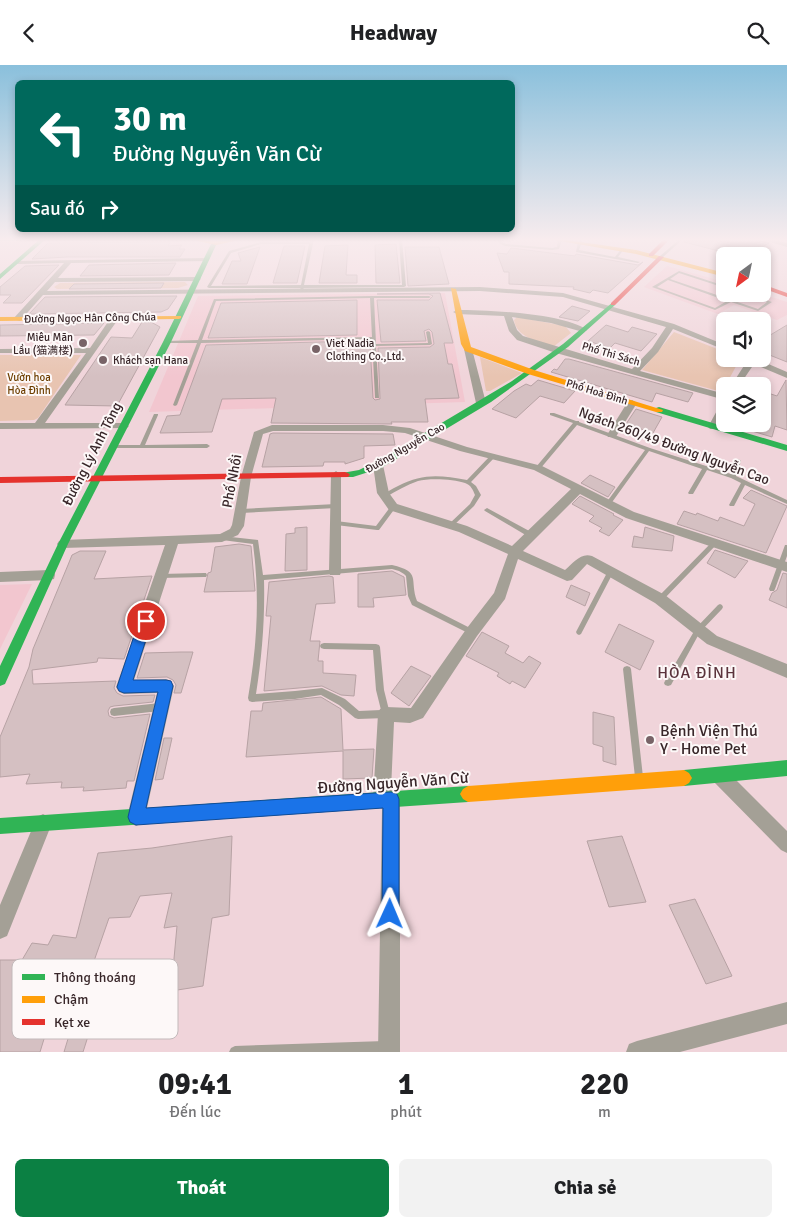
<!DOCTYPE html>
<html lang="vi">
<head>
<meta charset="utf-8">
<style>
  :root { --surface:#fff; --page:#f2f2f2; --text:#202124; --muted:#757577; --accent:#0b8043 }
  body { margin:0; font-family:Signika,"Noto Sans SC",sans-serif; background:var(--page); color:var(--text); height:100vh; display:flex; flex-direction:column; font-size:19px; white-space:nowrap }
  * { box-sizing:border-box; margin:0 }
  p { font-size:16px; color:var(--muted) }
  .icon { flex:none; width:28px; height:28px; fill:none; stroke:currentColor; stroke-width:2; stroke-linecap:round; stroke-linejoin:round }
  .map { position:relative; height:987px; overflow:hidden }
  .side { display:flex; flex-direction:column; background:var(--surface); flex:1 }
  .side>* { flex:none }
  .top-card { position:absolute; left:15px; top:15px; width:500px; height:152px; border-radius:8px; box-shadow:0 2px 8px #0003; background:#00695c; color:#fff; overflow:hidden }
  .needle { width:32px; rotate:213deg }
  .controls { position:absolute; left:716px; top:182px; display:grid; gap:10px }
  .controls a { display:grid; place-items:center; width:55px; height:55px; border-radius:8px; background:var(--surface); box-shadow:0 2px 8px #0003; font-size:25px }
  .pin { position:absolute; display:grid; place-items:center; width:42px; height:42px; color:#fff; margin:-21px; border:2px solid #fff; border-radius:50%; box-shadow:0 1px 5px #0007 }
  .me { position:absolute; width:55px; margin:-28px; rotate:1deg; stroke-linejoin:round; filter:drop-shadow(0 0 4px #0008) }
  .turn { display:flex; align-items:center; gap:18px; height:105px; padding:0 15px; font-size:22px }
  .turn .icon { width:65px; height:65px; stroke-width:2.5 }
  .turn b { display:block; font-size:35px; line-height:42px }
  .then { display:flex; align-items:center; height:48px; padding:0 15px; background:#0003; gap:10px; font-size:19px }
  .eta { display:flex; justify-content:space-evenly; align-items:center; height:85px; text-align:center }
  .eta b { font-size:30px; font-weight:700; line-height:35px }
  .action { display:flex; gap:10px; margin-top:auto; padding:10px 15px }
  .action a { flex:1; height:58px; border-radius:8px; background:var(--accent); color:#fff; font-size:20px; font-weight:700; line-height:58px; text-align:center }
  .action a+a { background:var(--page); color:var(--text) }
  header { display:flex; justify-content:space-between; align-items:center; height:65px; padding:0 15px; background:var(--surface); font-size:22px; font-weight:700 }
  .map>svg:first-child { display:block }
</style>
</head>
<body>
<header><svg class="icon" aria-label="back" viewBox="0 0 24 24"><path d="M15 5l-7 7 7 7"/></svg>Headway<svg class="icon" aria-label="search" viewBox="0 0 24 24"><circle cx="10" cy="10" r="6"/><path d="M15 15l6 6"/></svg></header>
<div class="map">
<svg width="787" height="987" viewBox="0 0 787 987">
  <rect width="100%" height="100%" fill="#f0d4da"/>
  <path fill="#f2c6cf" d="M667,201l58,16v12h37l25,8v13l-10,5 -43,-15 -16,9 -74,-27z
    M445,228l20,109 -316,10 49,-116z
    M32,519l-32,65v-64z"/>
  <path fill="#e8c4b1" d="M185,217l3,3 -10,3 -121,1 -3,-2 6,-4z
    M517,252l48,9 6,7 -18,14c-15,-6 -36,-9 -39,-27z
    M674,267l51,20v7h15l-18,33 -80,-22z
    M0,290h81l-43,63 -4,2 -34,1z
    M480,292l42,16 -32,18h-4z"/>
  <path fill="#d5c0c2" stroke="#b7a2a4" d="M685,174h68l16,4 -22,13h-9l-54,-14z
    M170,177l-2,4 14,-1 -3,4h6l-5,8h-113l-35,2 16,-16z
    M396,179l4,39h-24l-1,-38z
    M348,180l-2,30h11v8h-38l6,-37z
    M284,181h21l-8,37h-24z
    M260,182l-13,37h-25l10,-23h9l-3,-8z
    M405,182h34l10,37 -41,2z
    M511,183l64,8 1,-2 62,11 5,-3 -35,31 -15,-3 -3,3 -17,-4 1,-2 -65,-3v-12h-5l-7,-19 10,1z
    M176,198l-7,12 -89,1 9,-11z
    M59,200l-37,38h-19l8,-8h-11v-8l25,-21z
    M164,218l-3,5 -92,1 5,-5z
    M440,228l13,50h-9l4,21h4l7,34 -34,1 3,23h-37l1,2 -121,-1 5,-25 -54,1 -10,33 -52,1 7,-17 13,-1 26,-70 151,-4v3h13l3,54 2,2 5,-1 -2,-51 52,-1 4,-3 -2,-12 -3,-3 -5,2 2,10 -45,1 -4,-42h52l4,-4 -4,-2h-52z
    M177,231l-9,13 -7,3 -132,2 16,-17z
    M357,235v35l-149,3 13,-35z
    M572,241l18,5 -12,10 -19,-4z
    M142,257h9l9,5 -43,79 -52,-1 46,-68 21,1z
    M104,258l-10,12 -94,1v-11z
    M606,260l22,7 4,-5 25,7 -16,17 -26,-8 -5,5 -22,-7z
    M787,260v37l-25,-10v-12z
    M565,294h4l124,34 -5,9 -32,-9 -4,9 -101,-30 3,-3 3,1z
    M538,315l37,11 -11,12 -24,-7 -24,22 -24,-9 22,-18 12,-7 5,2z
    M786,315l1,50 -12,-4 -3,11 -40,-12 30,-1v-15l7,-2 -7,-5v-11l15,5z
    M636,344l26,8 -9,16 -27,-9z
    M273,368l120,1 2,11 -31,1v12l-19,6v-2h-21l-1,4 -61,1 8,-33z
    M590,410l25,12 -7,10 -27,-14z
    M751,425l36,16 -21,47 -89,-29 7,-13 12,4 1,-2 21,8 2,-4 24,9 11,-22 -12,-6z
    M580,431l34,18 -1,1 10,5 -14,16 -10,-5 3,-3 -13,-7 5,-5 -22,-12z
    M307,462v43l-22,1 1,-37 9,-1v-5z
    M645,462l29,9 -2,15 -40,-4 2,-11 9,2z
    M239,479l12,2 4,45 -51,1 4,-19 3,-1 4,-25z
    M715,485l33,11 -13,17 -28,-15z
    M80,486h26l-12,28 58,-3 -28,83 -26,-1 -1,4 -65,8 1,14 83,-3 -2,7 3,5 6,3 32,-1 -2,7 -39,4 -4,1 -2,4 1,5 5,2 36,-4 -16,67h-7l-1,7 -43,3 1,-4 -23,1 1,-6 -36,2 4,-10 -30,3v-40l29,-70 4,-18 35,-84 4,-10z
    M392,506l12,6 2,18 -33,3 1,9h-16v-33z
    M783,508l4,1v34l-18,-8 3,-7 5,-3z
    M329,511l4,1 2,26 -19,1 -6,37h10l-2,20h5v12l33,2 -2,21 -13,-1 -19,-9 -58,5 7,-75h-5l3,-34z
    M571,520l19,8 -5,13 -19,-9z
    M619,559l35,17 -14,29 -35,-18z
    M482,567l27,14 -4,7 18,10 6,-7 12,7 -16,25 -13,-7 -2,3 -13,-8 2,-3 -33,-17z
    M181,587h12l-12,41h-7l2,-8 -3,-5 -6,-3 -30,1 8,-25z
    M411,601l20,10 -22,30 -18,-13z
    M321,632l20,12 2,41 31,-1 -2,29 -29,1v-28l-97,6 5,-46h11l1,-8z
    M593,647l21,5 2,48 -13,-4v-14l-10,-3z
    M164,673h8l-9,41 -8,1z
    M232,771l-3,79 -17,3 -9,68 -32,5 6,-65 -13,2 8,-35 -32,3 -10,21 -21,1 -31,89 19,1 -14,44h-19l10,-33 -22,-6 -12,39h-40v-92h22l10,-17 16,2 5,-10 23,3 22,-85 54,-5z
    M622,771l24,66 -37,5 -22,-66z
    M695,834l37,77 -26,8 -37,-79z"/>
  <g fill="none" stroke-linecap="round" stroke-linejoin="round">
    <path fill="#a4a096" fill-rule="evenodd" d="M311,174h3l-10,46h98l-3,-46h3l4,47 -2,1 -100,1 -2,2 -2,-1 1,-1h-92l-2,-1 22,-36 32,-9h49zM261,179h48l-8,41 -90,1 20,-33z
      M498,174h3l1,3 4,2 46,4 5,-1 1,-7 2,-1 2,1 -3,9 -7,1 -47,-4 -6,-3z
      M680,174h3l-21,19h-2v-2z
      M580,176l2,1 -3,8 36,7 7,-9 2,1 -6,8 22,5 -2,1 -62,-11 2,-10z
      M679,206l46,15v2l-46,-15 -9,6 88,30 9,-7 -24,-7 -1,-1h5l25,8 -14,9 -27,-9 -16,8 -63,-23zM668,215l59,21 -12,7 -58,-21z
      M372,231h57l2,1 -2,1h-55l2,46 52,-1 -2,-11 2,-1 2,1 2,12 -2,1 -54,1 3,52h-4v-1l-3,-58 -171,4 -24,62 -2,1 -2,-1 24,-62h-30l-2,-1 2,-1 31,-1 16,-41zM370,233l2,39 -170,3 14,-39z
      M762,339l5,2 -2,1h-3z
      M550,348h4l22,8h3v1l71,26 81,26 4,-13 3,-2 2,1 1,1 -5,15 51,24v4l-42,-19 -11,21h-4l-1,-1 12,-22 -10,-5 -24,-8 -14,24h-4l-1,-1 14,-24 -53,-18 -39,54h-4l-1,-1 1,-1 39,-53 -68,-25 -37,44h-4l-1,-1 1,-1 37,-44 -23,-8z
      M154,349h4v1l-13,30 62,-1 3,2 -3,2h-96v-2l2,-1h27z
      M493,389l2,1v2l-24,25 5,4 5,9 -7,11 -21,20h-4l-1,-1 22,-21 5,-9c-2,-5 -4,-10 -10,-12 -11,-4 -36,-5 -47,-2 -11,4 -22,10 -32,16h-4l-1,-1c5,-4 11,-7 17,-10 25,-13 42,-11 69,-6l24,-25z
      M336,439l3,2 -3,2 -95,5 -3,-2 3,-2z
      M393,440l3,2 -17,23h-2l-41,-5 -3,-2 3,-2 40,5 15,-20z
      M487,443l46,25 1,2 -1,2h-4l-44,-26 -1,-1z
      M220,471h2l36,4 5,35 129,-10c30,7 17,14 25,36l57,29 1,2 -1,2 -2,1 -60,-30 -4,-9 -2,-20 -2,-2 -5,-3 -7,-2 -128,11c1,39 -2,76 -8,114l39,-3 27,-3 23,11 14,12 22,-1 -5,-20 -3,-40 -49,-1 -3,-1 -1,-2 1,-2 3,-1 52,1 3,1 1,2 4,43 6,24 -1,3 -3,1 -28,1 -3,-1 -16,-13 -18,-10 -26,4 -43,3 -3,-1 -1,-3c9,-52 12,-101 5,-154l-31,-4 -3,-2z
      M713,476h4l1,2 -56,58 -2,1 -2,-1 -1,-2 1,-2z
      M785,480h2v11l-12,33 -1,2h-4l-1,-2z
      M609,504h4l1,2 -33,63 -2,1 -2,-1 -1,-2 1,-2z
      M204,508h2l1,2 -1,2h-2l-44,1h-2l-1,-2 1,-2h2z
      M720,539l2,1 1,2 -1,2 -22,23 -29,53 -3,1 -3,-1 -1,-2 1,-2 31,-53 22,-23z
      M627,601l3,1 1,2 12,108 -1,3 -3,1 -3,-1 -1,-3 -12,-108 1,-2z
      M160,638l3,1 1,3 -1,3 -3,1 -46,5 -3,-1 -1,-3 1,-3 3,-1z
      M385,976l4,2 2,4 -2,4 -3,1h-157l2,-4 4,-2z"/>
    <path fill="#a4a096" fill-rule="evenodd" d="M760,174h9l18,4v4z
      M206,193l3,2 -1,1 -137,2 -13,15 140,-1 3,2 -3,2 -143,1 -8,9 433,-4 83,6 111,31 51,21v5l-52,-21 -15,23 -18,19 85,23v6l-169,-47 -39,-13 -8,-9 -5,-15 -47,-2 -4,-2 4,-2c30,0 107,3 130,20l-4,2 -32,-9 -39,-6 5,13 6,6 109,33 20,-21 14,-21 -103,-30 -83,-6 -437,4 -23,26 -7,-2 51,-56 -46,1 -3,-2 1,-1z
      M112,251l7,2 -74,105h79l5,3 -2,2 -127,1v-6h35l51,-70h-86v-4l90,-1z
      M465,282l7,2 14,54 -2,2 -3,1 -5,-3 -12,-54z
      M746,294h11l30,13v6l-33,-14 -15,22h-8l16,-25z
      M632,335l5,3 -20,32 -1,2h-8l-1,-2 20,-32z
      M725,337c0,11 -3,18 -9,27h-6l-2,-2 12,-22z
      M272,360h111l27,3 57,19 75,19 92,46 153,50v10l-161,-54 -46,-24 -57,57 42,19c8,-7 16,-18 27,-14l73,39 52,41 70,28v14l-80,-34 -52,-41 -68,-39 -15,16 -5,1 -49,-22 -13,40 -28,37 -54,82 -13,5 -16,-1 -3,68 6,3 3,6v253h-22l4,-243 -6,-3 -3,-6 5,-86 2,-5 6,-2 25,1 56,-80 27,-35 14,-39 -49,-22 -70,-22 -12,-17 -4,-28 5,-3 5,3 6,28 8,11 70,22 45,20 59,-57 -37,-19 -74,-19 -55,-18 -22,-2h-110l-10,3 -12,43 -7,49 -6,9 -16,7 -44,2 -44,136 32,-1 5,2 3,5 -29,131 -3,6 -6,3 -6,-3 -3,-6 30,-124 -33,1 -5,-2 -3,-5 49,-142 -102,3 -4,-1 -2,-3 2,-3 4,-1 157,-6 10,-5 2,-4 9,-48 13,-45z
      M336,406l5,4v97l-1,3h-10l-1,-3 2,-97z
      M49,505l5,1 1,4 -1,4 -5,1 -49,2v-10z
      M719,702l6,2 62,62v22l-6,-3 -68,-69 -2,-6 2,-6z
      M43,749l6,3 3,6 -45,113 -7,3v-34l37,-88z
      M787,937v22l-107,28h-54l3,-8 8,-3z"/>
    <path fill="#30b455" fill-rule="evenodd" d="M0,174h24l-3,2h-21z
      M40,174h6l-46,40v-5z
      M212,177l5,1 -46,99 -103,202 -63,140 -5,2v-20l58,-122 105,-202z
      M613,237l2,1v2l-47,42 -77,55 -110,66 -28,9h-11l-2,-2 2,-2 17,-3 22,-11 131,-78 51,-37z
      M659,342l128,38v6l-131,-39v-4z
      M787,695v16l-103,10 -5,-3 -3,-5 3,-5 5,-3z
      M468,721l5,3 3,5 -3,5 -5,3 -468,32v-16z"/>
    <path fill="#ff9f0a" fill-rule="evenodd" d="M189,174l27,2 27,-2 -27,6z
      M548,174h12l76,11 89,23v4l-89,-23z
      M451,223l5,1 15,58 63,23 129,40 -1,2h-6l-128,-38 -63,-23 -4,-7z
      M181,251v2l-2,1 -179,2v-4z
      M684,705l5,3 3,5 -3,5 -5,3 -216,16 -5,-3 -3,-5 3,-5 5,-3z"/>
    <path fill="#e5322d" fill-rule="evenodd" d="M664,174h6l-17,17h-4v-2z
      M659,191l5,1 -49,48h-4v-2z
      M762,219l25,9v4l-25,-9z
      M345,407l3,1 2,2 -2,2 -348,6v-6z"/>
  </g>
  <linearGradient id="sky" x2="0" y2="1"><stop stop-color="#8ac0dc"/><stop offset="0.56" stop-color="#f8ecee"/><stop offset="1" stop-color="#f8ecee" stop-opacity="0"/></linearGradient>
  <rect width="787" height="312" fill="url(#sky)"/>
  <path fill="#1a73e8" stroke="#114b97" d="M146,550l4,2 2,4 -19,59h33l5,1 2,5 -27,122 245,-16 6,2 2,5v115l-2,6 -7,3 -6,-3 -2,-6 1,-106 -247,17 -6,-3 -2,-5 30,-125 -34,1 -5,-2 -2,-4 22,-66 2,-4z"/>
  <g fill="#786367" stroke="#fdf8f8" stroke-width="2">
    <circle cx="83" cy="278" r="5"/>
    <circle cx="316" cy="284" r="5"/>
    <circle cx="103" cy="295" r="5"/>
    <circle cx="650" cy="675" r="5"/>
  </g>
  <g text-anchor="middle" dominant-baseline="central" stroke-width="4" stroke-linejoin="round" paint-order="stroke">
    <g font-size="11" fill="#382629" stroke="#fdf8f8">
      <text transform="translate(90 253) rotate(-1)">Đường Ngọc Hân Công Chúa</text>
      <text transform="translate(611 289) rotate(16)">Phố Thi Sách</text>
      <text transform="translate(597 327) rotate(17)">Phố Hoà Đình</text>
      <text transform="translate(405 383) rotate(-30)">Đường Nguyễn Cao</text>
    </g>
    <g font-size="11" fill="#382629" stroke="#fdf8f8" text-anchor="start">
      <text x="73" y="272" text-anchor="end">Miêu Mãn<tspan x="73" dy="13">Lầu (猫满楼)</tspan></text>
      <text x="326" y="278">Viet Nadia<tspan x="326" dy="13">Clothing Co.,Ltd.</tspan></text>
      <text x="113" y="295">Khách sạn Hana</text>
    </g>
    <g font-size="11" fill="#6d3f00" stroke="#fdf8f8">
      <text x="29" y="312">Vườn hoa<tspan x="29" dy="13">Hòa Đình</tspan></text>
    </g>
    <g font-size="14" fill="#382629" stroke="#fdf8f8">
      <text transform="translate(674 381) rotate(20)">Ngách 260/49 Đường Nguyễn Cao</text>
      <text transform="translate(92 389) rotate(-63)">Đường Lý Anh Tông</text>
      <text transform="translate(232 416) rotate(-79)">Phố Nhồi</text>
    </g>
    <g font-size="16" letter-spacing="1" fill="#5b333c" stroke="#fdf8f8">
      <text x="697" y="608">HÒA ĐÌNH</text>
    </g>
    <g font-size="16" fill="#382629" stroke="#fdf8f8" text-anchor="start">
      <text x="660" y="666">Bệnh Viện Thú<tspan x="660" dy="18">Y - Home Pet</tspan></text>
    </g>
    <g font-size="16" fill="#382629" stroke="#fdf8f8">
      <text transform="translate(393 718) rotate(-4)">Đường Nguyễn Văn Cừ</text>
    </g>
  </g>
  <rect x="12" y="894" width="166" height="80" rx="8" fill="#fdf8f8" stroke="#c2b9ba" stroke-width="1"/>
  <rect x="22" y="909" width="23" height="6" fill="#30b455"/>
  <rect x="22" y="931" width="23" height="7" fill="#ff9f0a"/>
  <rect x="22" y="954" width="23" height="6" fill="#e5322d"/>
  <g font-size="14" fill="#382629">
    <text x="54" y="917">Thông thoáng</text>
    <text x="54" y="939">Chậm</text>
    <text x="54" y="962">Kẹt xe</text>
  </g>
</svg>
<div class="controls">
<a><svg class="needle" viewBox="-14 -14 28 28"><path d="M0-13l5 13h-10z" fill="#e53935"/><path d="M0 13l5-13h-10z" fill="#757577"/></svg></a>
<a><svg class="icon" aria-label="sound" viewBox="0 0 24 24"><path d="M4 9h4l5-4v14l-5-4H4zM17 9q2 3 0 6"/></svg></a>
<a><svg class="icon" aria-label="layers" viewBox="0 0 24 24"><path d="M12 4l9 5-9 5-9-5zM3 14l9 5 9-5"/></svg></a>
</div>
<div class="pin" style="left:146px;top:556px;background:#d93025"><svg class="icon" aria-label="arrive" viewBox="0 0 24 24"><path d="M6 21V4h12l-3 4 3 4H6"/></svg></div>
<svg class="me" style="left:390px;top:849px" viewBox="-20 -20 40 40"><path d="M0-17L14 15 0 8-14 15z" fill="#1a73e8" stroke="#fff" stroke-width="4"/></svg>
<div class="top-card">
<div class="turn"><svg class="icon" aria-label="left" viewBox="0 0 24 24"><path d="M17 20v-9H6M10 6l-5 5 5 5"/></svg><div><b>30 m</b>Đường Nguyễn Văn Cừ</div></div>
<div class="then">Sau đó<svg class="icon" aria-label="right" viewBox="0 0 24 24"><path d="M7 20v-9h11M14 6l5 5-5 5"/></svg></div>
</div>
</div>
<section class="side">
<div class="eta">
<div><b>09:41</b><p>Đến lúc</p></div>
<div><b>1</b><p>phút</p></div>
<div><b>220</b><p>m</p></div>
</div>
<div class="action"><a>Thoát</a><a>Chia sẻ</a></div>
</section>
</body>
</html>
